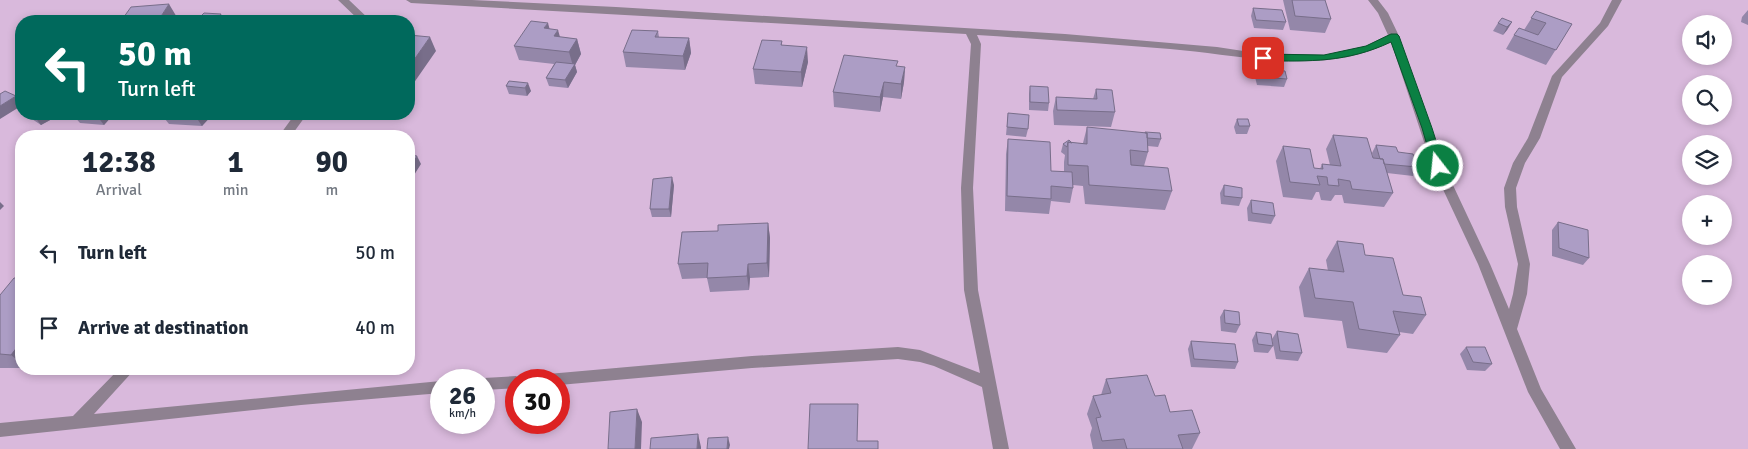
<!DOCTYPE html>
<html lang="en">
<head>
<meta charset="utf-8">
<style>
  :root { --surface:#fff; --page:#f6f6f7; --text:#1f2937; --muted:#747a83 }
  body { margin:0; font-family:Signika,sans-serif; background:var(--page); color:var(--text); height:100vh; display:flex; flex-direction:column; font-size:19px; white-space:nowrap }
  * { box-sizing:border-box; margin:0 }
  p { font-size:16px; color:var(--muted) }
  .icon { flex:none; width:28px; height:28px; fill:none; stroke:currentColor; stroke-width:2; stroke-linecap:round; stroke-linejoin:round }
  .map { position:relative; flex:1; overflow:hidden }
  .details { position:absolute; left:15px; top:130px; width:400px; height:245px; display:flex; flex-direction:column; background:var(--surface); border-radius:20px; box-shadow:0 2px 8px #0003 }
  .details>* { flex:none }
  .hud { position:absolute; left:15px; top:15px; width:400px; height:105px; border-radius:20px; box-shadow:0 2px 8px #0003; background:#00695c; color:#fff; overflow:hidden }
  .fabs { position:absolute; left:1682px; top:15px; display:grid; gap:10px }
  .fabs a { display:grid; place-items:center; width:50px; height:50px; border-radius:50%; background:var(--surface); box-shadow:0 2px 8px #0003; font-size:25px }
  .speed { position:absolute; left:430px; top:369px; display:flex; gap:10px; font-size:25px; font-weight:700; text-align:center }
  .speed>* { display:grid; place-content:center; width:65px; height:65px; border-radius:50%; background:var(--surface); box-shadow:0 2px 8px #0003; line-height:1 }
  .speed small { font-size:12px; font-weight:400 }
  .speed .limit { border:8px solid #d22; background:#fff; color:#111 }
  .pin { position:absolute; display:grid; place-items:center; width:42px; height:42px; color:#fff; margin:-21px; border-radius:10px; box-shadow:0 2px 8px #0006 }
  .me { position:absolute; width:55px; margin:-28px; rotate:344deg; stroke-linejoin:round; filter:drop-shadow(0 0 4px #0008) }
  .turn { display:flex; align-items:center; gap:18px; height:105px; padding:0 20px; font-size:22px }
  .turn .icon { width:65px; height:65px; stroke-width:2.5 }
  .turn b { display:block; font-size:35px; line-height:42px }
  .eta { display:flex; justify-content:space-evenly; align-items:center; height:85px; text-align:center }
  .eta b { font-size:30px; font-weight:700; line-height:35px }
  ul { padding:0; list-style:none }
  li { display:flex; align-items:center; gap:15px; height:75px; padding:0 20px }
  li div { flex:1 }
  li b { display:block; font-size:19px }
  li em { font-style:normal }
  .map>svg:first-child { display:block }
</style>
</head>
<body>
<div class="map">
<svg width="1748" height="449" viewBox="0 0 1748 449">
  <rect width="100%" height="100%" fill="#d9b9dc"/>
  <g fill="none" stroke-linecap="round" stroke-linejoin="round">
    <path fill="#8e8190" fill-rule="evenodd" d="M338,0h11l22,21h-11z
      M406,0h66l144,7 449,27 152,13 46,7 61,1 42,-9 22,-11 -10,-22 -10,-13h10l10,13 11,23 45,130 46,98 19,45 4,-15 5,-30 -13,-57 -1,-19 9,-25 15,-25 24,-62 48,-53 12,-23h10l-14,26 -46,51 -22,61 -15,25 -9,25 1,19 13,57 -3,30 -10,35 24,60 35,60h-16l-32,-57 -50,-128 -46,-98 -41,-124c-68,35 -149,13 -221,7 -64,-5 -129,-10 -193,-14l4,9 -8,144 5,102 31,159h-16l-11,-62 -48,-21 -14,-4 -22,-3 -146,9 -193,17v-5h-18l2,-4 5,-2 204,-18 146,-9 22,3 60,23 -16,-83 -3,-102 10,-144 -5,-10 -555,-31z
      M295,114h12l-16,22h-12z
      M119,369h16l-41,45 347,-33v12l-140,12 -301,32v-14l73,-7z
      M516,376l6,4h-6v8l-32,2v-10h-5l5,-2z"/>
  </g>
  <path fill="#9487a9" d="M1283,0h42l6,19 -6,14 -35,-3z
    M1253,8l33,14 -3,8 -29,-2 -3,-12z
    M1748,10v15l-7,-3 1,-5z
    M1536,11l36,13 -26,41 -40,-16 8,-14 10,-5z
    M1512,22l-5,8 -4,5 -10,-4 5,-8z
    M549,29l11,8 17,2 4,15 -6,11 2,7 -9,16 -19,-2 -3,-8 8,-14 -35,-4 -5,-14z
    M658,31l1,6 30,1 2,15 -6,17 -59,-3 -3,-15z
    M782,41v4l26,17 -6,25 -47,-3 -2,-15z
    M897,67h8l-1,15 -3,17 -18,-2 -3,15 -46,-5 -1,-15z
    M1258,69l29,10 -3,8 -27,-2 -2,-8z
    M509,81l22,10 -4,5 -18,-2 -3,-8z
    M1030,86l19,17 -1,8 -19,-1v-16z
    M1096,89l19,23 -4,15 -57,-2 -1,-14 3,-14 37,2z
    M1008,113l20,16 -2,8 -20,-2z
    M28,114h33l-20,11 -9,-6z
    M75,114h35l2,2 -8,9 -24,-2 -7,-8z
    M161,114h52l-11,12 -33,-2z
    M1237,119l13,7 -3,8h-11l-2,-7z
    M1087,127l74,12 -3,8 -10,-1v6l-4,14 28,25 -7,19 -80,-6 -2,-18 -10,-1v3l-3,15 -19,-2 -2,13 -44,-3 1,-57 2,-15 43,32 13,1v-10l1,-7 -4,-3 2,-8 9,-1h11z
    M1333,135l40,23 -1,-5 4,-8 22,7 19,15 -4,9 -26,-3 6,20 -9,14 -40,-4 -2,-8h-7l-4,6 -10,-1 -2,-8h-3l-4,8 -29,-3 -7,-36 7,-15 31,22 6,1 2,-5 8,1 -4,-16z
    M674,185l-3,32h-19l-2,-8z
    M1224,185l18,13 -3,8 -18,-2 -1,-11z
    M1251,200l24,16 -4,8 -23,-3 -1,-13z
    M1558,222l31,36 -6,7 -31,-9v-26z
    M768,223l2,15 -1,39 -19,1 -1,12 -39,2 -3,-14 -25,1 -4,-15z
    M1337,241l28,14 38,40 23,20 -13,19 -14,-2 1,3 -13,18 -40,-5 -5,-27 -38,-4 -5,-30 10,-19 19,3 -2,-11z
    M21,278v90h-21v-73z
    M1224,310l16,15 -4,8 -15,-2 -1,-14z
    M1277,331l25,22 -4,8 -22,-2 -4,-20z
    M1256,332l17,14 -5,7 -14,-1 -2,-12z
    M1191,341l47,21 -3,7 -44,-2 -3,-18z
    M1466,347l26,17 -7,7 -18,-1 -7,-16z
    M1106,379l49,17 15,16 30,21 -8,16h-99l-3,-14 2,-7 -5,-14 6,-18 8,-1z"/>
  <path fill="#786e8a" d="M169,4l9,15 -1,2h-19z
    M221,14l4,7h-11z
    M1512,22l-5,8 -4,5 4,-8z
    M548,23l4,15 -8,-10z
    M558,30l4,14 -8,-8z
    M430,37l6,14 -25,36 -2,-6v-14z
    M689,38l2,15 -6,17 -2,-14z
    M577,39l4,15 -6,11 2,7 -9,16 -3,-8 8,-14 -4,-14z
    M807,47l1,15 -6,25 -1,-15z
    M905,67l-1,15 -3,17v-15z
    M884,82l-1,15 -3,15v-15z
    M528,83l3,8 -4,5 -2,-8z
    M16,96l5,6v4l-21,13v-13z
    M39,114h22l-20,11 -7,-9z
    M100,114h10l2,2 -8,9 -7,-9z
    M194,114h19l-11,12z
    M417,156l4,8 -12,19v-14z
    M672,177l2,8 -3,32 -2,-8z
    M0,202l4,4 -4,4z
    M768,223l2,15 -1,39 -2,-14z
    M748,264l2,14 -1,12 -2,-14z
    M21,342v21l-10,-8z
    M637,409l5,13 -1,27h-6z
    M698,434l3,13v2h-4z
    M728,437l2,8 -1,4h-2z"/>
  <path fill="#ac9dc5" stroke="#786e8a" d="M1292,0h33l6,19 -36,-3z
    M169,4l-11,17h-37l10,-14z
    M1253,8l29,2 4,12 -30,-2z
    M1536,11l36,13 -16,26 -42,-15 5,-7 19,7 8,-12 -15,-5z
    M204,13l17,1 -7,7h-18z
    M1502,18l10,4 -5,5 -9,-4z
    M531,21l17,2 -4,5 14,2 -4,6 23,3 -8,13 -55,-6z
    M632,30l26,1 -3,6 34,1 -6,18 -60,-4z
    M409,35l21,2 -21,30z
    M762,40l20,1 -1,4 26,2 -6,25 -48,-3z
    M844,55l54,6 -2,5 9,1 -4,17 -17,-2 -4,15 -47,-5z
    M556,62l19,2 -10,16 -19,-2z
    M1258,69l27,2 2,8 -26,-2z
    M509,81l19,2 -3,5 -19,-2z
    M1030,86l18,1 1,16 -19,-1z
    M1096,89l16,1 3,22 -58,-2 -1,-13 41,2z
    M5,91l11,5 -16,10v-12z
    M1008,113l21,2 -1,14 -21,-2z
    M30,114h9l-5,2z
    M75,114h25l-3,2 -24,-1z
    M1237,119h11l2,7h-11z
    M1087,127l60,6 1,19 -18,-2 1,15 37,3 4,23 -83,-6 -1,-19 -20,-1v-23l19,2z
    M1145,132l15,1 1,6 -14,-1v-5h-2z
    M154,133l13,3h-17z
    M1333,135l34,3 6,20 10,1 10,34 -41,-4 -2,-8 -12,-2 1,7 -11,-1 -1,-8 -10,-1 3,9 -30,-3 -7,-36 27,3 4,19 9,1 -1,-5 19,2z
    M1008,139l42,3 1,29 21,1 1,16 -22,-2v13l-44,-3z
    M1069,140l3,3 -4,-1 -1,5 -4,-3z
    M1376,145l20,2 2,5 15,2 4,13 -33,-3 -1,-5h-3z
    M409,155l8,1 -8,13z
    M672,177l-3,32h-19l3,-30z
    M1224,185l18,3v10l-18,-2z
    M1251,200l22,3 2,13 -23,-3z
    M1558,222l30,8 1,28 -30,-10z
    M768,223l-1,40 -19,1 -1,12 -40,2 1,-15 -30,1 4,-32 36,-1v-6z
    M1337,241l26,3 2,11 28,3 10,37 18,2 5,18 -33,-4 7,24 -41,-6 -6,-27 -38,-4 -6,-30 35,4z
    M14,278h7v64l-10,13 -11,-1v-59z
    M1224,310l15,2 1,13 -15,-2z
    M1277,331l21,3 4,19 -22,-2z
    M1256,332l15,2 2,12 -15,-2z
    M1191,341l44,3 3,18 -44,-3z
    M1466,347h19l7,17 -19,-2z
    M1147,375l8,21 10,-1 5,17 22,-2 8,23 -22,2 5,14h-56l-3,-10 -22,2 -6,-23 5,-1 -8,-21 18,-3 -5,-14z
    M810,404h48l-1,37h21v8h-70z
    M637,409l-2,40h-27l2,-37z
    M698,434l-1,15h-47l1,-11z
    M728,437l-1,12h-20l1,-11z"/>
  <path fill="#0b8043" stroke="#07532c" d="M1391,34h6l2,2 33,92 12,38 -2,3 -4,1 -5,-4 -11,-38 -31,-86c-45,21 -80,19 -128,19l-5,-3 5,-4 61,1 42,-9z"/>
</svg>
<div class="fabs">
<a><svg class="icon" aria-label="sound" viewBox="0 0 24 24"><path d="M4 9h4l5-4v14l-5-4H4zM17 9q2 3 0 6"/></svg></a>
<a><svg class="icon" aria-label="search" viewBox="0 0 24 24"><circle cx="10" cy="10" r="6"/><path d="M15 15l6 6"/></svg></a>
<a><svg class="icon" aria-label="layers" viewBox="0 0 24 24"><path d="M12 4l9 5-9 5-9-5zM3 14l9 5 9-5"/></svg></a>
<a>+</a>
<a>−</a>
</div>
<div class="speed"><div>26<small>km/h</small></div><div class="limit">30</div></div>
<div class="pin" style="left:1263px;top:58px;background:#d93025"><svg class="icon" aria-label="arrive" viewBox="0 0 24 24"><path d="M6 21V4h12l-3 4 3 4H6"/></svg></div>
<svg class="me" style="left:1438px;top:166px" viewBox="-20 -20 40 40"><circle r="17" fill="#0b8043" stroke="#fff" stroke-width="3"/><path d="M0-11L8 9 0 5-8 9z" fill="#fff"/></svg>
<div class="hud">
<div class="turn"><svg class="icon" aria-label="left" viewBox="0 0 24 24"><path d="M17 20v-9H6M10 6l-5 5 5 5"/></svg><div><b>50 m</b>Turn left</div></div>
</div>
<section class="details">
<div class="eta">
<div><b>12:38</b><p>Arrival</p></div>
<div><b>1</b><p>min</p></div>
<div><b>90</b><p>m</p></div>
</div>
<ul>
<li><svg class="icon" aria-label="left" viewBox="0 0 24 24"><path d="M17 20v-9H6M10 6l-5 5 5 5"/></svg><div><b>Turn left</b></div><em>50 m</em></li>
<li><svg class="icon" aria-label="arrive" viewBox="0 0 24 24"><path d="M6 21V4h12l-3 4 3 4H6"/></svg><div><b>Arrive at destination</b></div><em>40 m</em></li>
</ul>
</section>
</div>
</body>
</html>
